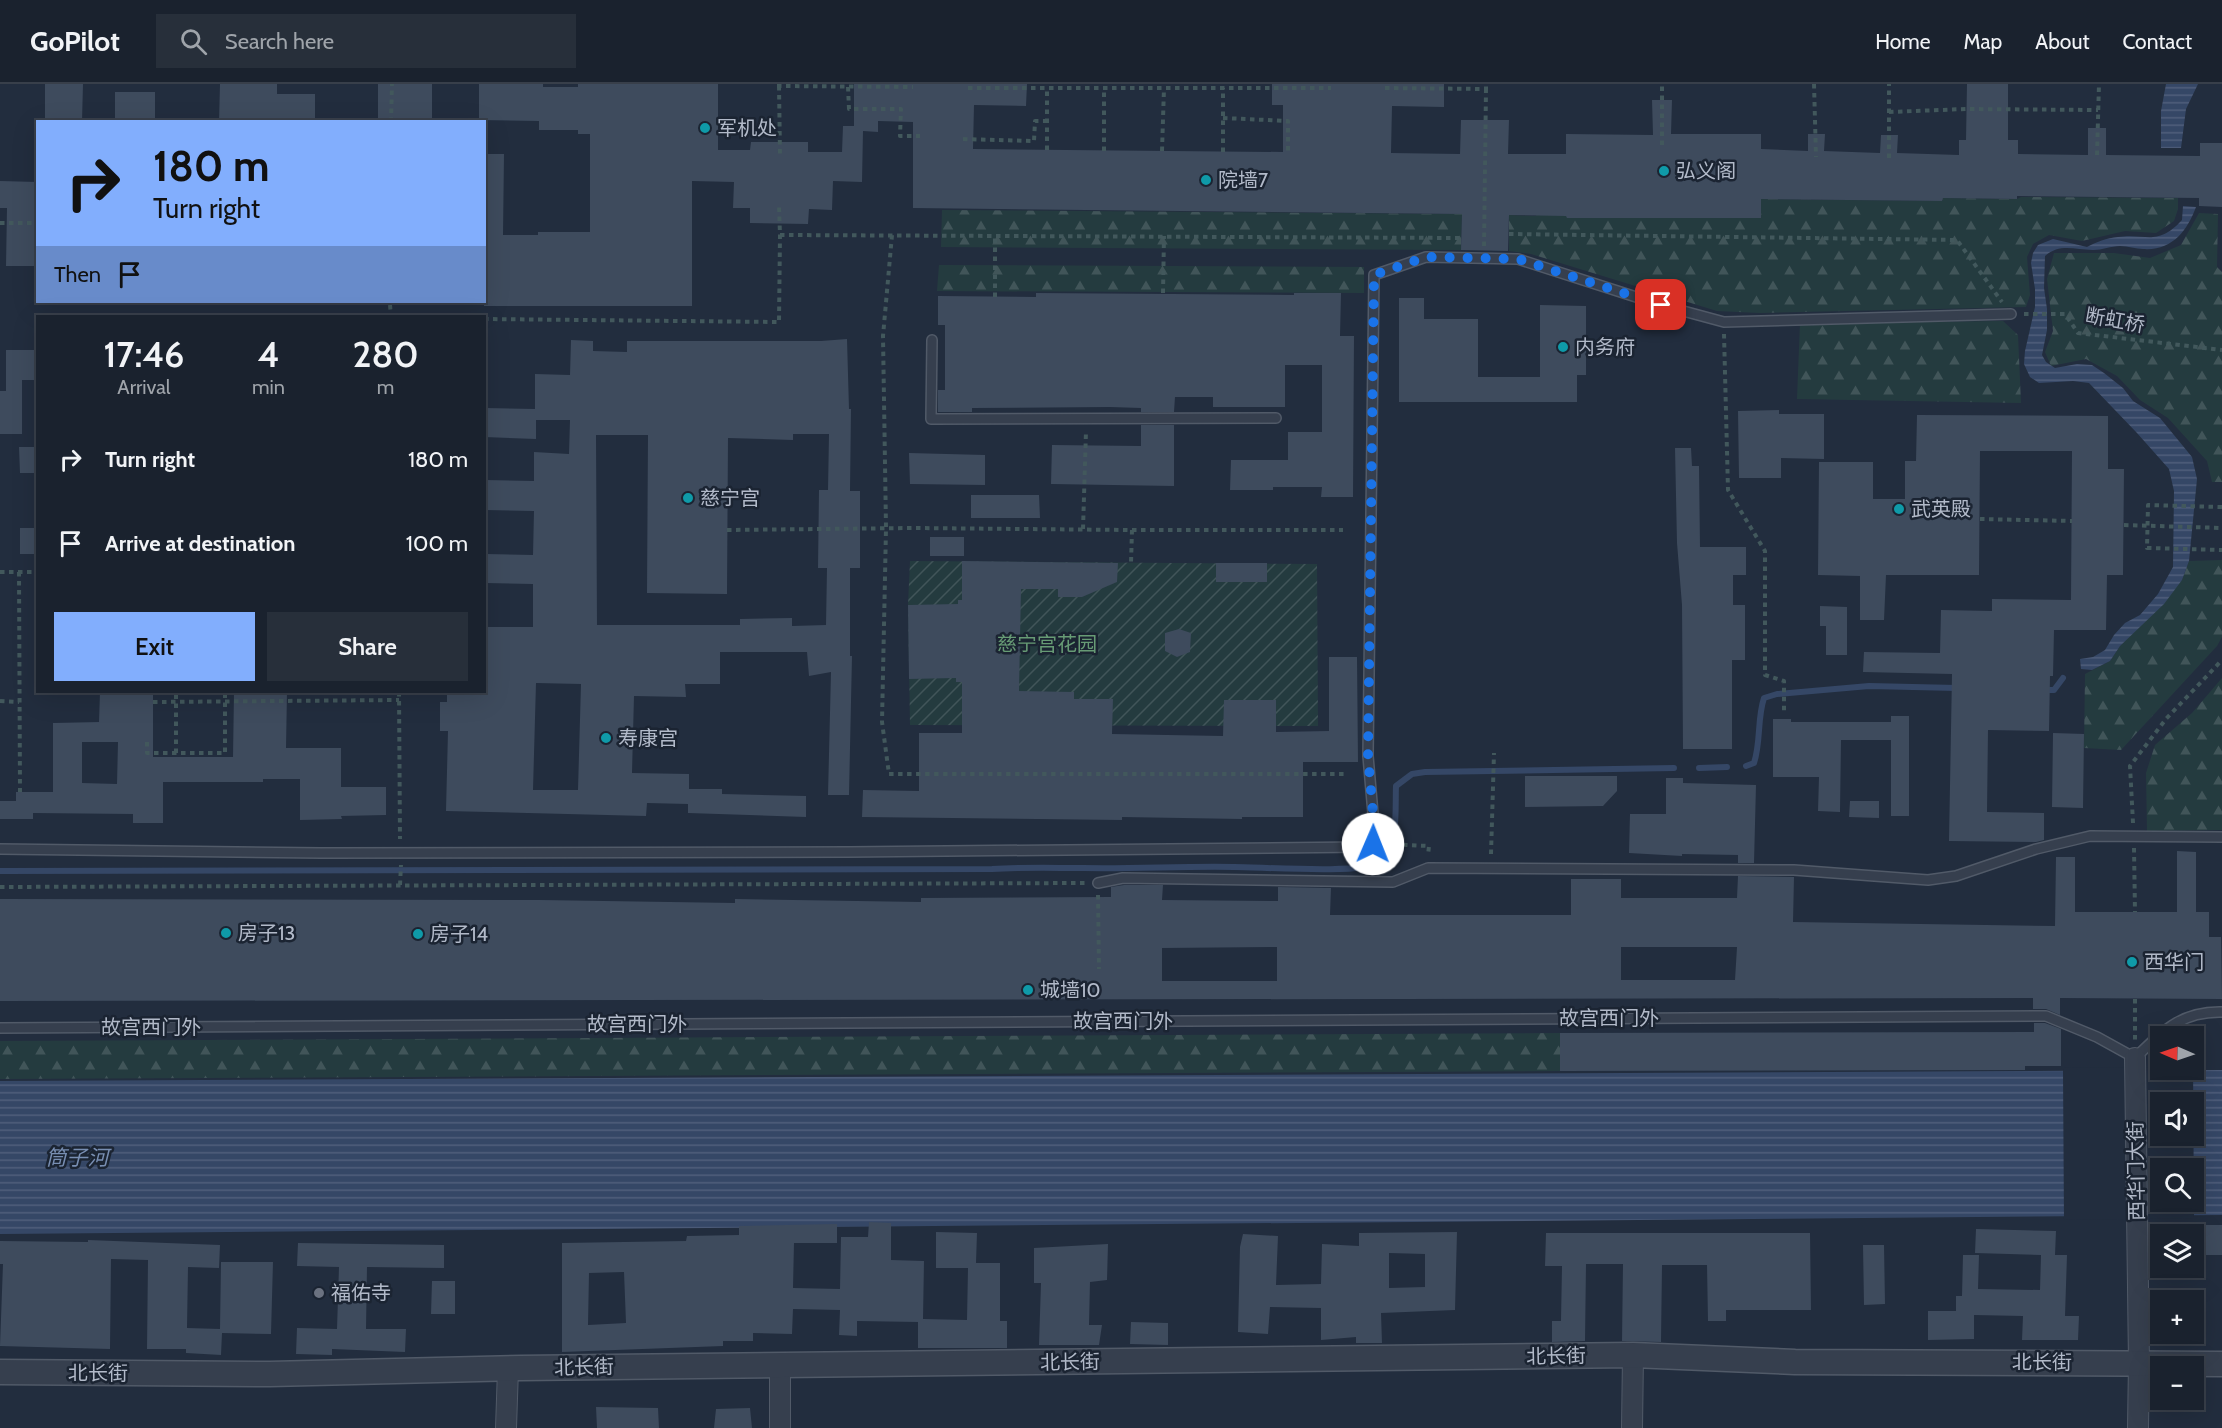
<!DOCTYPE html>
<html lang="en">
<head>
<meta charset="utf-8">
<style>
  :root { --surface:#1a222e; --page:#272f3a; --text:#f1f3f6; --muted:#9fa4aa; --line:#383f4a; --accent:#82aefd }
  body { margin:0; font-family:Cabin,"Noto Sans SC",sans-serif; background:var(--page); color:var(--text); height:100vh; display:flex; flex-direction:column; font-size:22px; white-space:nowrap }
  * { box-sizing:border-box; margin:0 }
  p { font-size:20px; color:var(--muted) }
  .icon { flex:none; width:33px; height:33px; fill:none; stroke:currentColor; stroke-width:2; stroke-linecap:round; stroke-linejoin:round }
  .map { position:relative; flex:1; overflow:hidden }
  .details { position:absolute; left:36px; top:231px; width:450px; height:378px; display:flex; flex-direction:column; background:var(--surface); border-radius:0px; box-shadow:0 6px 24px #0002,0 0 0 2px var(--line) }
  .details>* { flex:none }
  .top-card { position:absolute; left:36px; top:36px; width:450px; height:183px; border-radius:0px; box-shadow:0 6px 24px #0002,0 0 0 2px var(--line); background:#82aefd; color:#111; overflow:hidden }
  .needle { width:39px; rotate:272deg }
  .buttons { position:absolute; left:2150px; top:942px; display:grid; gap:12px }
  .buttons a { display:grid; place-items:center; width:54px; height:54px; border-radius:0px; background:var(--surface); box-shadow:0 6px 24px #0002,0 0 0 2px var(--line); font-size:30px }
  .pin { position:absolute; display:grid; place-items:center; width:51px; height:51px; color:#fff; margin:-26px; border-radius:12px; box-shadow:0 3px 9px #0006 }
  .me { position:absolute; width:66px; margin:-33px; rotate:1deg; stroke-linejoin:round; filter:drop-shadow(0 0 4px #0008) }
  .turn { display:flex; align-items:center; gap:21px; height:126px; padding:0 18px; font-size:27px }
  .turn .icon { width:78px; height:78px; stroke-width:2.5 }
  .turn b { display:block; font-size:42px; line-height:51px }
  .then { display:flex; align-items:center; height:57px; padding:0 18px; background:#0003; gap:12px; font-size:22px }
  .eta { display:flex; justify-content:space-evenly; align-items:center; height:102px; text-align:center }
  .eta b { font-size:36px; font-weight:600; line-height:42px }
  .primary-button { display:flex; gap:12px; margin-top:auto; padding:12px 18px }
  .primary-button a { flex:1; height:69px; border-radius:0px; background:var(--accent); color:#111; font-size:24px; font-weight:600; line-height:69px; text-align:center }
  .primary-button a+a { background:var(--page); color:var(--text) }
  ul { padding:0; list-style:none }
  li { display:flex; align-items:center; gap:18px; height:84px; padding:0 18px }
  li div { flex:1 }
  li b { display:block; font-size:22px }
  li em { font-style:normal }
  header { display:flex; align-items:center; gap:36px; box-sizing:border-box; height:84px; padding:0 30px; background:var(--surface); border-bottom:2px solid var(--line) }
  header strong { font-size:28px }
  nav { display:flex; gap:33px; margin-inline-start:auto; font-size:21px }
  .search { width:420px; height:54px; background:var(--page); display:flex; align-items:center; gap:15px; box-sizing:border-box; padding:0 21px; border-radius:0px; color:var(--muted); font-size:22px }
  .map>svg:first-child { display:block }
</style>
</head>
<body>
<header>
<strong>GoPilot</strong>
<div class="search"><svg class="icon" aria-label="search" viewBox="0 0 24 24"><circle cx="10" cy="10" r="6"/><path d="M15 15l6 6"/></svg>Search here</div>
<nav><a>Home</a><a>Map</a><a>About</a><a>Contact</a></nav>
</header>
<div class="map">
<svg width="2222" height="1344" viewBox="0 0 2222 1344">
  <defs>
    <pattern id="forest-firs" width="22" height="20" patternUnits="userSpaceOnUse" patternTransform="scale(1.5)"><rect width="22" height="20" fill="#243b3f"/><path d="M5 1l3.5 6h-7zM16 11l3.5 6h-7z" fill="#415559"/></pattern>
    <pattern id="garden-furrows" width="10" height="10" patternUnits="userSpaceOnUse" patternTransform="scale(1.5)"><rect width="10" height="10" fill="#243b3f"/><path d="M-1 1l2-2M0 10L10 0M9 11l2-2" fill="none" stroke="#415559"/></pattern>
    <pattern id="water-rules" width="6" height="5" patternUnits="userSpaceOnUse" patternTransform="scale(1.5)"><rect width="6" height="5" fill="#354766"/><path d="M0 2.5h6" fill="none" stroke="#505f7b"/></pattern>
  </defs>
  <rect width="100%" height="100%" fill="#222d3e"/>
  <path fill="url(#forest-firs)" d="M1761,112l6,3 175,2 1,-3 74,1 4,-2 157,1v11l-4,12 -18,12 -31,-2 -43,10 -33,-6 -16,9 -6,13 3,38 -4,12 -266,6 -43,-2 -186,-57 -22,-3v-36l27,1v-13l30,1 1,14h193z
    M942,126l520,4 -1,36 -520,-3z
    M2199,129l19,1 -1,53 5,5v210h-10l-5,-21 -39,-43 -28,-18 -23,-24 -31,-17 -35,7 -6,-14 8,-21 -6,-52 7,-26h60l36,5 31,-13z
    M939,181l425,2v26l-427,-2z
    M2003,237l15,14 3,68 -224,-4 3,-76z
    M2222,476v77l-5,9 -96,104 -37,-2 1,-74 25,-13 10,-15 62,-66 7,-19z
    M2222,594v152l-75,1 -1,-58 9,-28 37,-32z
    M1560,949v38l-1560,8v-38z"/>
  <path fill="url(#garden-furrows)" d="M910,477l407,3 1,162 -408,-1 -2,-120z"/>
  <path fill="url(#water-rules)" fill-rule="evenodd" d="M2166,0h32l-12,25 -5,39h-20v-37z
    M2183,122l13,1c-9,24 -24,44 -53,42 -7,0 -15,-3 -23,-3 -9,0 -18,4 -27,4 -18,0 -33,-7 -48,6l-1,32 3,21v21l-5,25 4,7 9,6 22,-4 15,1 12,8 19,15 10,13 27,17 32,39 5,22 -8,82 -7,19 -18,24 -44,42 -10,15 -18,9 -11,-1 -1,-10 13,-2 12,-7 9,-15 11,-12 15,-8 18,-21 15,-27 1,-76 -5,-22 -32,-36 -48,-50 -16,-2 -34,2 -9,-6 -6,-13 1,-13 10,-44v-18l-4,-26 2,-10 5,-8 15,-6 34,8c9,-5 20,-9 31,-10 29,-4 39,10 64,-17z
    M2222,986v145l-2222,19v-153zM2160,1018h33v34h-33zM2160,1084h33v34h-33z"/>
  <path fill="#222d3e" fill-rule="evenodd" d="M2160,983v3h33v-3l1,151 -130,2 -1,-152zM2160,1018h33v34h-33zM2160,1084h33v34h-33z"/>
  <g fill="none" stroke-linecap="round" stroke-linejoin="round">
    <path stroke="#354766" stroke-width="6" d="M2043,606h11l9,-12
      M1746,682l8,-3c7,-21 3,-44 10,-65l13,-4 92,-8 88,2
      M1699,684l28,-1
      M0,787l992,-2c31,-2 61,-1 91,-1 51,1 101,-2 151,-1 28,0 126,7 146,-4 19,-11 15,-57 16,-77l16,-12 13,-2 249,-4"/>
  </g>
  <path fill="#3e4b5d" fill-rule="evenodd" d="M45,0h38l-1,38h-37z
    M220,0h57v10h38v28h-96z
    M378,0h54v38h-54z
    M479,0h64v3h35v-3h140v66h32l1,-8h57v10h34l1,-26h11v-42h173l-1,22 -52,-1 -1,44 310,3v-47h-11v-21h172v23l-52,-1 -1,47 69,1 1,-34h48l-1,34h58v-20l87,1 -1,-35h20l-1,34h90v15l47,2v-17h17l-1,17 56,2 1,-18h17l-1,18 62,2v-15h7l1,-56h41v56h10v14l70,1v-27h18v27l94,1v-13h22v64l-23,-1v-8l-182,-2v3l-74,-1 -1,3 -181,-2v19h-194l-1,-2 -57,-1 -1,36 -47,-1 1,-36 -549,-6v-86l-35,-1v11l-15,-1 -1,51 -29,-1 -1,29 -23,-1 -1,15 -58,-1v-15h-17l1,-26 -42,-1v125h-208v-152h20l-1,81h35v-3h52v-98h-12v-4h-39v-9l-60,-1z
    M115,8h40v30h-40z
    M0,97l38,1v84h-32l1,-58h-7z
    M1036,209l258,2v-2h47l-1,43h14l-1,161h-32l1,-10h-49v3h-43l1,-30h57v-28h34v-67h-37v42h-72v-10h-38l-1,15h-33v-4l-31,-1 -138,1v4h-34v-22h7v-65h-7v-29l98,1z
    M1399,214h25v21h54v58h62v-72l46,1v69h-9v27h-178z
    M847,255l2,70h2l-1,82h10v77h-10v88h2l-3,139h-21l3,-123 -22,4 -2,-24h-87v32h-35l1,13 -52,-1 -2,77 57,1v15h33v5l84,2v21l-118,-4v-9l-41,-1 -1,13 -200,-5 2,-80h-8v-29h7v-10h37l2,-65h47v-43l-48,-1 1,-29 47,1 1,-44 -49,-1v-30l49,1v-29l35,2 1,-34h-34v19l-52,-2 1,-29 50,1v-35l35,1 1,-35 22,1v10l34,1v-11h194zM793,350h36l-1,56h-9l-1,78h9l-1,57 -34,1v-8l-52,1v6h-143l-1,-190h52l-1,158 80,1 1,-156 65,2zM536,599l45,1 -3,106h-45z
    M6,266h32v30h-16v54h-22v-43h6z
    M1779,326v4h45v45l-43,-1v20h-42l-1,-67z
    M1917,331l191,1v53h16l-1,106h-16l-1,55h-52l-1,46h-3l-1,55 -61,-1 -1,82 57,1v27l-8,2 -87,-1 3,-167 -89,-2 1,-20 76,1 1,-43 51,1v-12l79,1 1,-149h-92l-1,124h-93l-2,45h-24v-44l-42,-1 1,-113h54v37h32v-38h11z
    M1141,341h33v61l-123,-2 1,-39 89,1z
    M19,363h19v26h-18z
    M1675,364h16l1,18h7l1,81h46v28h-13v30h12v55h-13v89h-49l-1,-144 -5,-62z
    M909,369l76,2v30l-75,-1z
    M971,411h68l1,23h-69z
    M20,444h18v26h-18z
    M930,453h34v19h-34z
    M962,477l156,2 -1,19 -35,15h-24v-8h-37l-2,102 55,1v7h39l-1,35 111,2 1,-36h52v32l53,-1v-74h28l1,105h-55v55h-61v2l-120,-2v3l-260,-3 1,-27 56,1v-58h43v-51h-6v-4l-47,1 -1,-74 50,-1v-4h4z
    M1216,479h51v19h-51z
    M1820,522l27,1v48h-21v-29h-6z
    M1179,545l12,4 -1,19 -13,5 -12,-6v-18z
    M100,608h53v65h80l1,-65h53l-1,56h55v39h45v28l-45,1 1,3 -42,1v-41h-37v3h-100v41h-30v-9l-100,-1v6h-33v-18h16v-9h37v-69l46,-1zM82,658h36l-1,42 -35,-1z
    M1891,632h18v100h-18v-76h-50l-1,72 -22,-1 1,-34h-46v-58h18v3h100z
    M2053,649l31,1 -1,74 -31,-1z
    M1525,692h92v15l-14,15 -78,1z
    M1666,694h17v5l73,2 -2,78h-16v-8l-56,-1v2l-53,-3 1,-39h36z
    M1850,717h29v17l-30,-1z
    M2177,767l19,1v60h13v25h12l1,62 -162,-1v17l-14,-6h-13v-11l-2033,3v-102l540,1 195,3v-4l186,3v-4l190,-1v-10l13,-2h39l-1,15 116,1v-14l53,1 -1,27h241v-36h50v19h116l1,-22 56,1 -1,45 262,4 1,-69h19v55h102zM1277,863v34h-115v-33zM1621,863h116l-2,33h-114z
    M2034,939h11l16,6v37h-36v4l-465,1v-38l474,-1z
    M869,1138l22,1v37l33,1 -1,58 44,1 1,-52h-32v-36l41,1 -1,30h24v58h7v27h-89v-26l-61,-1v15l-18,-1 1,-25 -47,-1 -1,25 -39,-1v8h-30v5l-161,6v-109l124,-2 1,-5 52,-1v-9l98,-2v19h-43l-1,45 47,1 1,-52h27zM624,1188l2,51 -38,2 1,-52z
    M2205,1141h17v30h-17z
    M1976,1145l80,2 -1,24h12l-2,61h14l-1,24h-56l1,-24 -49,-1v24l-46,1v-29h28v-15h6l1,-41h16l-1,34 62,1 1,-35 -66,-2z
    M1457,1148l-2,78 -74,3 1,30h-26v-6l-35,3v-32l-51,-1 -2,27 -30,-2 2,-85 3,-13 35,2 -2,49 45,-1 1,-40 37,2v-13zM1389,1169l36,1v33l-36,1z
    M1546,1149h264l1,77h-85v11h-18l-1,-56h-45l-1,77 -39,-1 1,-77h-37l-1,77 -33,1v-21h9l1,-55h-17z
    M88,1156l132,5 -1,23 -31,-1 -1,61 33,1 1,-67h52l-2,72 -49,-1 -1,22 -35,-2v-4h-39l1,-89 -37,-1 -1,90 -110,-3 3,-82h-3v-23l88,1z
    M298,1159l146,2v23l-77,-1 -1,62h40l-1,23 -73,-3v6l-36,-1 1,-26 40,1 2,-62 -42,-1z
    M1108,1160l-1,36 -17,2 -1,43h13l-3,20h-60l2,-62h-7v-35z
    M1863,1161h21l1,59 -21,1z
    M432,1197h23v33h-24z
    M1131,1238l37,1v22l-38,-1z
    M596,1323l62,1 1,20h-62z
    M750,1324l2,20h-38l2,-19z"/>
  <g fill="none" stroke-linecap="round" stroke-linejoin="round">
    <defs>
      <path id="service" d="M932,256l-1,79 345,-1
        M0,765l321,4 528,-1 515,-5 9,-3 1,-19 -6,-69 6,-481 52,-18 92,2 143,46 63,17 287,-8
        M1098,799l25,-5 270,4 35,-14 366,2 134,10 28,-4 80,-27 54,-13 132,1
        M0,944l2046,-12 51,21 38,21c28,-27 46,-47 87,-46"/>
      <path id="minor" d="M2135,974l4,305 -1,65
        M780,1281v63
        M506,1344l2,-59
        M1632,1344l1,-73"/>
      <path id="tertiary" d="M0,1288l270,2 251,-6 1112,-13 162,7 427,2"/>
    </defs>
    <use href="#service" stroke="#515a68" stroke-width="12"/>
    <use href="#minor" stroke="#515a68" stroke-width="22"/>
    <use href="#tertiary" stroke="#515a68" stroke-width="27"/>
    <path stroke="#42585c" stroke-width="4" stroke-dasharray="4.5 4.5" stroke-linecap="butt" d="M779,0v2l134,1
      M1814,0l2,73
      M779,2l1,69
      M848,3l1,22h52l-1,27h20
      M968,4h363
      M1385,4l101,1v-5
      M1889,28l77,-3 132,1
      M1223,34l65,3v31
      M391,38l1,-38
      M963,55l71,2 1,-20h12
      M1662,61v-61
      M1047,66v-62
      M1104,67v-63
      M1162,67l2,-63
      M1223,68v-64
      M2097,71l2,-71
      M1889,74v-74
      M0,139h38
      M1509,150l448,6 45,62
      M780,151l681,3
      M892,151l-9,101 3,192 -4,194 7,52h456
      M1484,162l2,-157
      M1163,209l1,-57
      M995,213v-61
      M390,221l1,11
      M2024,230h41l13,19 144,17
      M484,235l295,3 1,-87 -1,-29
      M1724,250l4,156 37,61v124l19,6v30
      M2222,423l-74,-2 -1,43 75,2
      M1980,435l92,2
      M2124,441l98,3
      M1083,445l3,-98
      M727,446l187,-2 218,2 -1,33
      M1132,446h211
      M0,488h38
      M19,488l1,220
      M399,608l1,147
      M0,617l19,1
      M153,618l246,-2
      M147,658v11h78v-61
      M176,669v-61
      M2133,739l-3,-57 36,-47 56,-59
      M1385,760l44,2 -1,9
      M2134,764l1,64
      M1491,770l3,-101
      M400,801l1,-20
      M0,803l1085,-4
      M1098,811l1,74
      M2135,915v41"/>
    <use href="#service" stroke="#363f4e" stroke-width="9"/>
    <use href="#minor" stroke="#363f4e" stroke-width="20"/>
    <use href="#tertiary" stroke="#363f4e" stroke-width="24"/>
  </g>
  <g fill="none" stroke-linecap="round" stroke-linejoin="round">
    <path stroke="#1a73e8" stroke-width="10" stroke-dasharray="0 18" d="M1373,760l1,-19 -6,-69 6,-481 52,-18 92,2 143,46"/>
  </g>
  <g fill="#0f9aa8" stroke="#1b2432" stroke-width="2">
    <circle cx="705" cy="44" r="6"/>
    <circle cx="1664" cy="87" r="6"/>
    <circle cx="1206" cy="96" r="6"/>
    <circle cx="1563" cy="263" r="6"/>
    <circle cx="688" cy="414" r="6"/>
    <circle cx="1899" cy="425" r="6"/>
    <circle cx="606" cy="654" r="6"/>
    <circle cx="226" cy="849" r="6"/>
    <circle cx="418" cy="850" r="6"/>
    <circle cx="2132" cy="878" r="6"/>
    <circle cx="1028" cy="906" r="6"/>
  </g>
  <circle fill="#6b7280" stroke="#1b2432" stroke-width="2" cx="319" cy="1209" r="6"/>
  <g text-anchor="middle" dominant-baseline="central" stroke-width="5" stroke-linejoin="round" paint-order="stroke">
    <g font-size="20" fill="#b2bac9" stroke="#1b2432" text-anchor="start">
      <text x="717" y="44">军机处</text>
      <text x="1676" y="87">弘义阁</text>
      <text x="1218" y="96">院墙7</text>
      <text x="1575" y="263">内务府</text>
      <text x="700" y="414">慈宁宫</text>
      <text x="1911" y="425">武英殿</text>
      <text x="618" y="654">寿康宫</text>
      <text x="238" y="849">房子13</text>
      <text x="430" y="850">房子14</text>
      <text x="2144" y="878">西华门</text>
      <text x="1040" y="906">城墙10</text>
      <text x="331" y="1209">福佑寺</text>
    </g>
    <g font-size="20" fill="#b2bac9" stroke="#1b2432">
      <text transform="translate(2115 236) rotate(10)">断虹桥</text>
      <text x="1609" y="934">故宫西门外</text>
      <text x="1123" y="937">故宫西门外</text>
      <text x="637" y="940">故宫西门外</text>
      <text x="151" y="943">故宫西门外</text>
      <text transform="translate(2136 1087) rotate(-91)">西华门大街</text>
      <text transform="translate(1556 1272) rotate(-1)">北长街</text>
      <text transform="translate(1070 1278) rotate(-1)">北长街</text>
      <text x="2042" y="1278">北长街</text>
      <text transform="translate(584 1283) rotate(-1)">北长街</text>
      <text x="98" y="1289">北长街</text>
    </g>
    <g font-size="20" fill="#679b75" stroke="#1b2432">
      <text x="1047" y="560">慈宁宫花园</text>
    </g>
    <g font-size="21" font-style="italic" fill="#788eb2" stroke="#1b2432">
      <text x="77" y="1073">筒子河</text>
    </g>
  </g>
</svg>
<div class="buttons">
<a><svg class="needle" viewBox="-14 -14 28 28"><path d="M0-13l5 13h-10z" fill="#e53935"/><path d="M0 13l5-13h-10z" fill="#9fa4aa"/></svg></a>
<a><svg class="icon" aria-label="sound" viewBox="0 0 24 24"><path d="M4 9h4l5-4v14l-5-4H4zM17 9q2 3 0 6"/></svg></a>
<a><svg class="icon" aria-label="search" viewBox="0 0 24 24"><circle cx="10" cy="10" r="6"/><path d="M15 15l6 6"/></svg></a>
<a><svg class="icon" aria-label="layers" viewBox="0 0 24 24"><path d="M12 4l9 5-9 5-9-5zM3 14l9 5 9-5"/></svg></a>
<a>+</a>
<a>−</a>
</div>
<div class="pin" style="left:1661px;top:221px;background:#d93025"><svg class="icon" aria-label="arrive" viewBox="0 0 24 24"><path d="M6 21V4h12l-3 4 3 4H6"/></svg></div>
<svg class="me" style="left:1373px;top:760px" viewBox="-20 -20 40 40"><circle r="19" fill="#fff"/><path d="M0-13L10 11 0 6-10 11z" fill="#1a73e8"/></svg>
<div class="top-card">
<div class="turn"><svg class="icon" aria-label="right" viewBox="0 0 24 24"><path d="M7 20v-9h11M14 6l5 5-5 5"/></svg><div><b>180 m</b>Turn right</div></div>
<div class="then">Then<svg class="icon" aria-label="arrive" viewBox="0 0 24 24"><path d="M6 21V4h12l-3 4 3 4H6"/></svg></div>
</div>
<section class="details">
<div class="eta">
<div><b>17:46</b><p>Arrival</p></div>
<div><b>4</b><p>min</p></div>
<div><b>280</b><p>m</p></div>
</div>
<ul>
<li><svg class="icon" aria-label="right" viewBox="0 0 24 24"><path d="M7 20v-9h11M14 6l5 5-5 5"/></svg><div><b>Turn right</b></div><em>180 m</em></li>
<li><svg class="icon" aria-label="arrive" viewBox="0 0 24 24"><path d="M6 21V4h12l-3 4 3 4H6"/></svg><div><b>Arrive at destination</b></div><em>100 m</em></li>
</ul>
<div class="primary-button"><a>Exit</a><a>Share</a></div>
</section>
</div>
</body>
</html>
